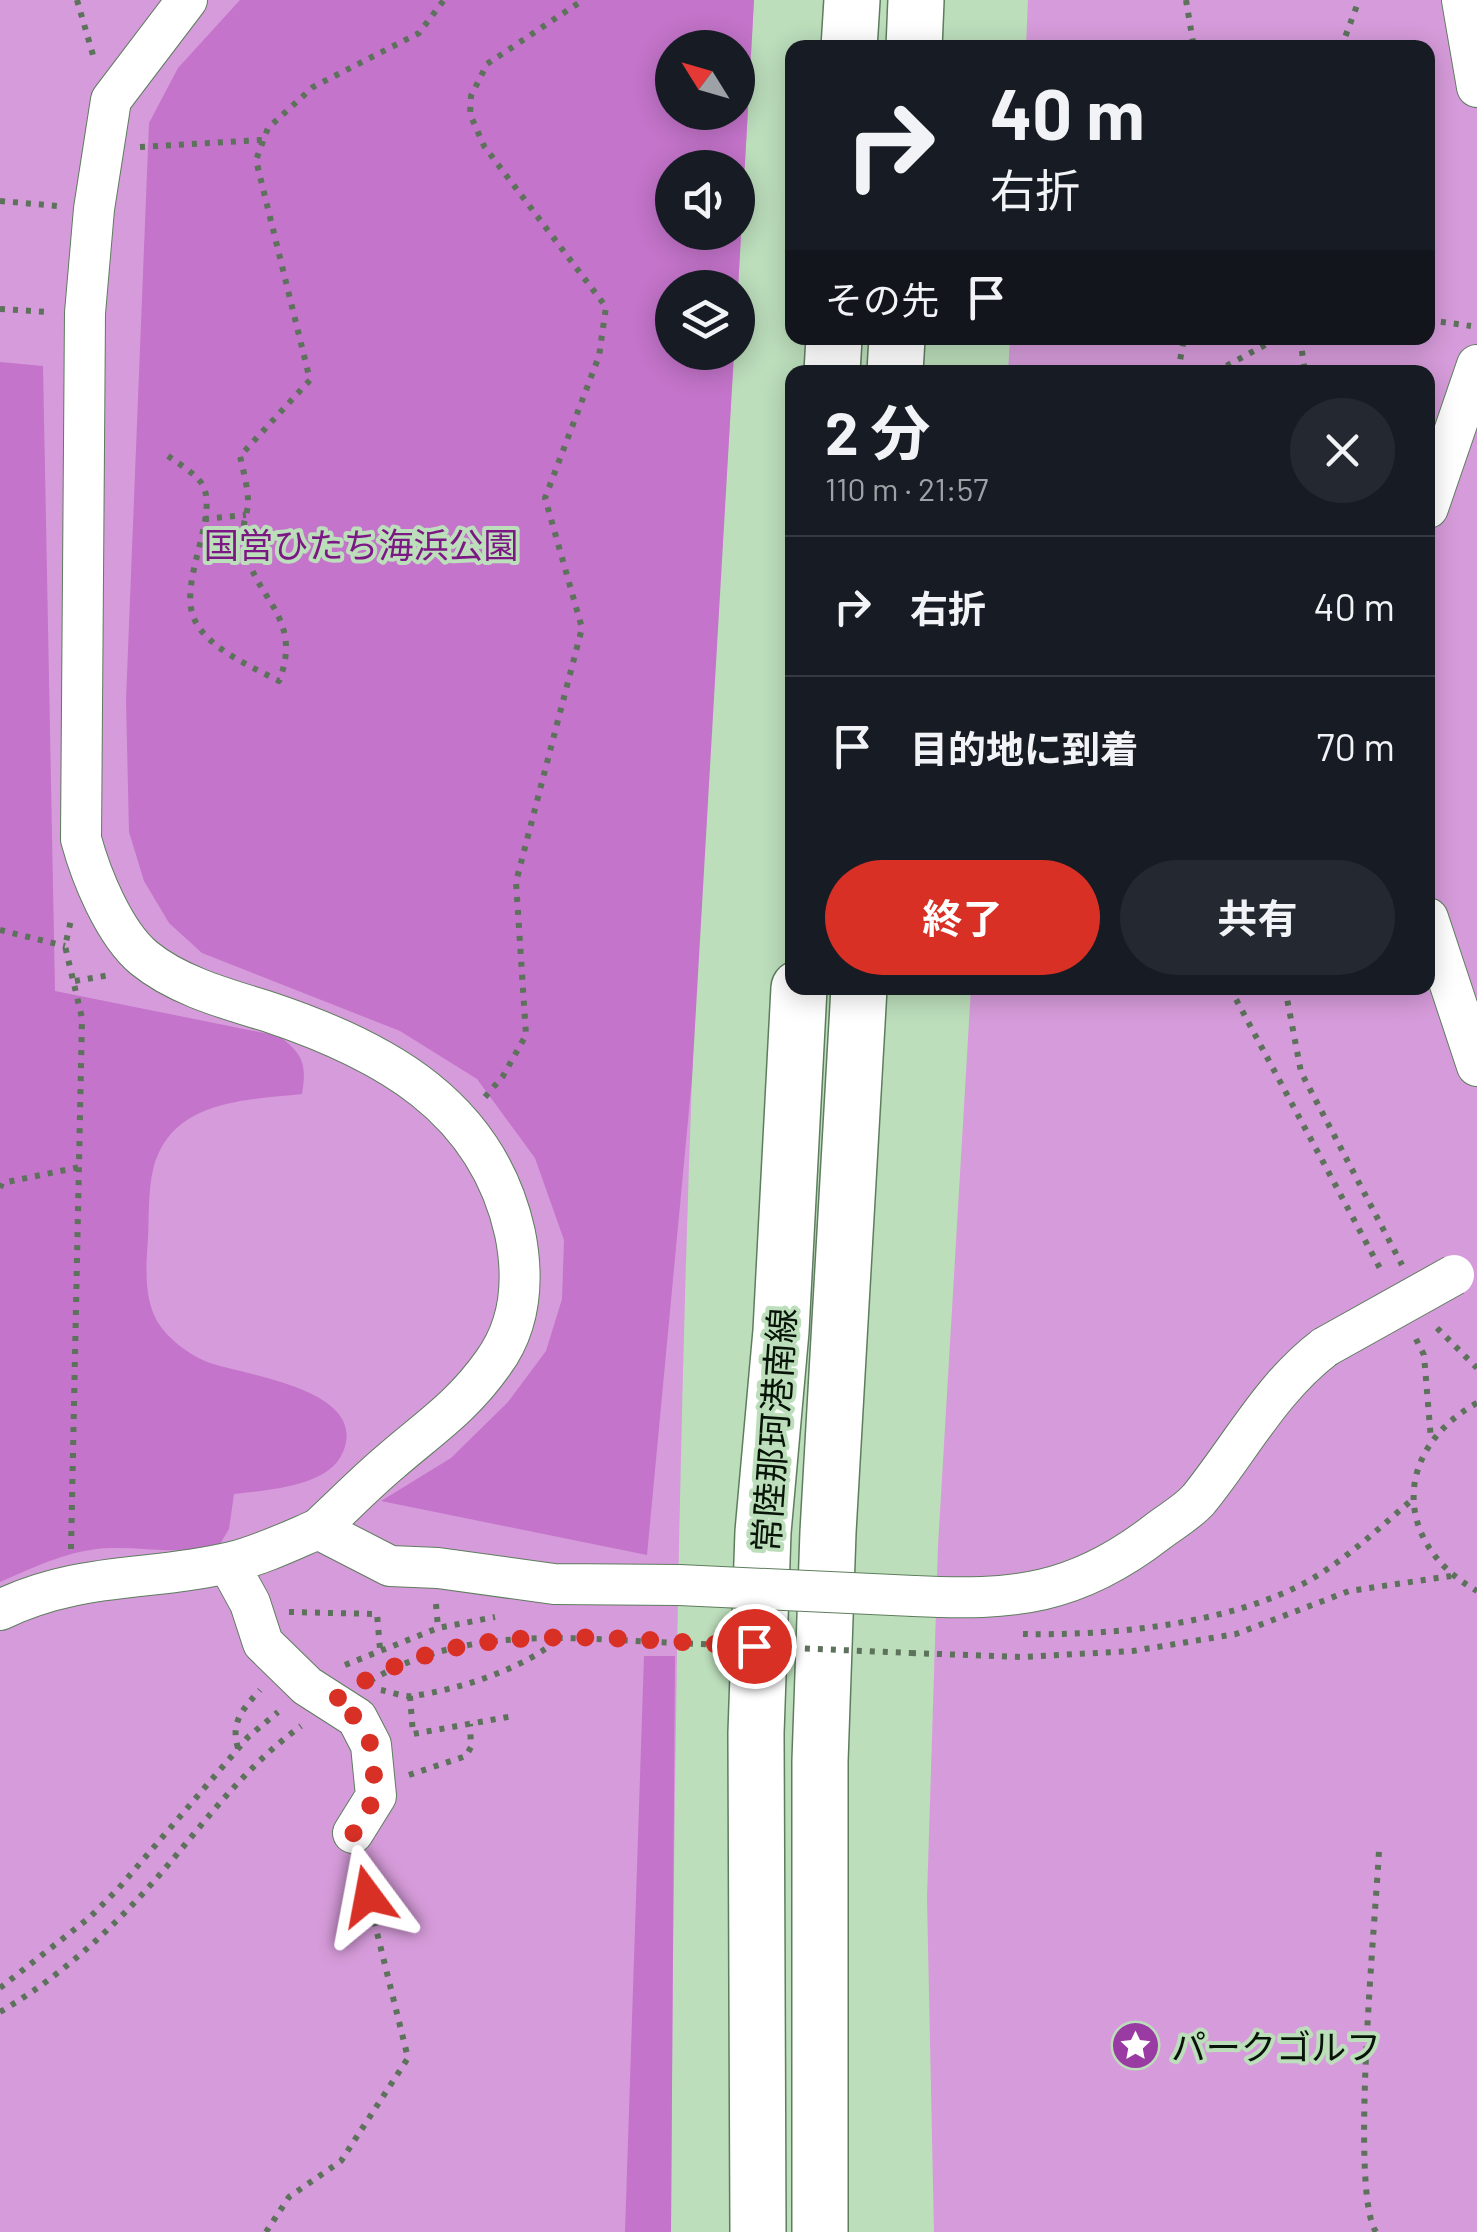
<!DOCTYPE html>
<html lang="ja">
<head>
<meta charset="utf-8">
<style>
  :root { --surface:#171b24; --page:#242831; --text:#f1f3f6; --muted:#9ea1a6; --line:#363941; --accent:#d93025 }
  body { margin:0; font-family:Barlow,"Noto Sans JP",sans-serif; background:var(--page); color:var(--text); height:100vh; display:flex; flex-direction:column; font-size:38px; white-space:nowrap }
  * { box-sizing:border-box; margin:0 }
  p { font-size:32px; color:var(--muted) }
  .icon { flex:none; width:55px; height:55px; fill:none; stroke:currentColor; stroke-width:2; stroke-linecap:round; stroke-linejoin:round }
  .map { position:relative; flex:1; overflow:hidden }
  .side { position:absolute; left:785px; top:365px; width:650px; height:630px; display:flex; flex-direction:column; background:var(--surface); border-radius:20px; box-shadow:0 5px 25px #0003 }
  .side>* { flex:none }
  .top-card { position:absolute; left:785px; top:40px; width:650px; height:305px; border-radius:20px; box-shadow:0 5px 25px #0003; background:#171b24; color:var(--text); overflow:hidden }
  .needle { width:65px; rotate:307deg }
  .fabs { position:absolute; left:655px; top:30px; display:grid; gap:20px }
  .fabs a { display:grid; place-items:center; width:100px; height:100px; border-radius:50%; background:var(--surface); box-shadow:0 5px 25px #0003; font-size:50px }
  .pin { position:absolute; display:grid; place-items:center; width:85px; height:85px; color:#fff; margin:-42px; border:5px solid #fff; border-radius:50%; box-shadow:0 2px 10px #0007 }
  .me { position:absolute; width:110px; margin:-55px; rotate:347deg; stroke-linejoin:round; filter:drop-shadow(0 0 8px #0008) }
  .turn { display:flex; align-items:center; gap:35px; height:210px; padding:0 40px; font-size:45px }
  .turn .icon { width:130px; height:130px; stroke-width:2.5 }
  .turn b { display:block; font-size:70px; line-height:85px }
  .then { display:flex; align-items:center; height:95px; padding:0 40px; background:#0003; gap:20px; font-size:38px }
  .round { display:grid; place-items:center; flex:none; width:105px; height:105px; border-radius:52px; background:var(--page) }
  .overview { display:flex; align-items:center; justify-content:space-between; height:170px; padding:0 40px }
  h1 { font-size:60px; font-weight:700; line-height:75px }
  .action { display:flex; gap:20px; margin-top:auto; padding:20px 40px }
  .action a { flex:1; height:115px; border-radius:60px; background:var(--accent); color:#fff; font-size:40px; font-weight:700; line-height:115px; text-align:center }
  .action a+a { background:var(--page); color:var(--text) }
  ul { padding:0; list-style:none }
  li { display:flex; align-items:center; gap:30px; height:140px; padding:0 40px; border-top:2px solid var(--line) }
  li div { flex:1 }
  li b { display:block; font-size:38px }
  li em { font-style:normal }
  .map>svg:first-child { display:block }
</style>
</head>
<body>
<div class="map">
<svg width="1477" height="2232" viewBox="0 0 1477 2232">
  <rect width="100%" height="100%" fill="#bcdebb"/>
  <path fill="#d69bda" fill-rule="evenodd" d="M0,0h754l-16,289 -66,-1v64l62,1c-14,242 -33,484 -42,726 -14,384 -19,769 -21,1153h-671zM672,48h66v64h-66zM672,168h66v64h-66z
    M1028,0h449v2232h-543l-7,-334 11,-352 33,-558h457v-616h-420l2,-34h418v-290l-402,-1z"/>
  <path fill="#c474ca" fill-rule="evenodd" d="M240,0h514l-16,289 -66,-1v64l62,1 -42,725 -45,477 -266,-54 70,-43 57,-56 38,-51 16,-52 2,-59 -29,-82 -58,-79 -77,-48 -198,-78 -33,-30 -25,-42 -15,-49 -3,-132 23,-577 29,-55zM672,48h66v64h-66zM672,168h66v64h-66z
    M0,362l43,4 12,625 224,45c24,18 28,28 23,58 -58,6 -132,6 -149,76 -5,21 -4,47 -5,68 -2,29 -5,65 13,89 11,15 32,30 49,36 39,13 159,27 133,89 -14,35 -77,38 -109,42l-5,35 -9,15c-36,12 -71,3 -109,4 -40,1 -74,18 -111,34z
    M644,1656h31l-4,576h-46z"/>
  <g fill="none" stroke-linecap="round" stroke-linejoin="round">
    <defs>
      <path id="street" d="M187,0l-76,100 -17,109 -9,104 -4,526c10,37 33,94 63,119 34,28 83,41 125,54 114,38 218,94 246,221 9,45 6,92 -22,130 -31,44 -64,65 -103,99 -25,21 -48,45 -72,67
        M1462,0l15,87
        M1428,508l49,-143
        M1428,918l49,148
        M228,1563l22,40 13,40 44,43 50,32 14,27 5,51 -23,37
        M914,1596c99,5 162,-1 243,-64 14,-11 31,-20 42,-33 42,-52 72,-111 126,-152
        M0,1610c81,-39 149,-28 232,-48 29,-7 58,-21 86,-33l72,37 48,2 116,16 125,1"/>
      <path id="highway" d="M849,48l3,-48
        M914,48l2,-48
        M832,372l2,-34
        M895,372l2,-34
        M758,2232l-2,-499 7,-201 18,-201 18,-343
        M820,2232v-471l8,-229 31,-544"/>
    </defs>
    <use href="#street" stroke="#5e7d5e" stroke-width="42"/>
    <use href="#highway" stroke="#5e7d5e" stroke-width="58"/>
    <path stroke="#5c725b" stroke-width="6" stroke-dasharray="5 8" stroke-linecap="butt" d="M77,0l18,62
      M1186,0l8,48
      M1341,48l18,-48
      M140,147l123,-7
      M0,201l58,5
      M0,309l49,3
      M1428,320l43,6
      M1300,338l5,34
      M1178,372l6,-34
      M1215,372l63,-34
      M168,456c10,7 23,15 31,24 25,27 -20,96 -6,136 11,31 59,51 86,65 26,-66 -28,-83 -36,-141 -2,-13 5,-26 5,-38 0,-15 -5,-32 -8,-46l70,-76 -54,-220 12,-32 45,-41 106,-54 25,-33
      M204,519l42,-4
      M0,930l65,16
      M75,981l35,-6
      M1230,988l153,286
      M1285,988l16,84 101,193
      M485,1097l18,-21 23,-41 -10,-153 66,-254 -37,-130 54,-142 7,-49 -122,-161 -14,-32 1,-18 16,-32 96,-64
      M0,1188l2,-5 78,-16
      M1437,1328l40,40
      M1416,1339l8,16 7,85
      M1477,1403c-85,47 -84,141 0,188
      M71,1549l11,-531 -17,-72 6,-26
      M436,1604l2,24
      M289,1612l88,2 3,35
      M1023,1634c88,2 209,-10 287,-54 38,-22 70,-53 103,-81
      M911,1653l111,4 111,-6 103,-17 113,-43 102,-15
      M345,1665l93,-37 57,-11
      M370,1681c94,-56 201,-43 305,-38
      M381,1690c10,2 22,7 32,6 47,-7 111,-27 147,-58
      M410,1696l3,38 100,-18
      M238,1748c-8,-26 5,-39 22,-58
      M409,1775l57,-19 5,-9 -1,-23
      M0,1988l89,-70 29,-29 130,-152 30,-25
      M0,2012c67,-39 124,-94 173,-153 40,-48 77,-96 128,-133
      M266,2232l23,-35 52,-36 67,-103 -47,-190
      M1376,2232c-27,-41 0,-317 3,-382"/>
    <use href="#street" stroke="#fff" stroke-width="40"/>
    <use href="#highway" stroke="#fff" stroke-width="55"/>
    <defs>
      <path id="street-bridge" d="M1325,1347l129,-72
        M679,1585l235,11"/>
    </defs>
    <use href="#street-bridge" stroke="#5e7d5e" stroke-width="42" stroke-linecap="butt"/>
    <path stroke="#5c725b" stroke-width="6" stroke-dasharray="5 8" stroke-linecap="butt" d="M675,1643l236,10"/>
    <use href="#street-bridge" stroke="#fff" stroke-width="40"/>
  </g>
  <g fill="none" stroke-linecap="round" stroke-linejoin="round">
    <path stroke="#d93025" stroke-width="18" stroke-dasharray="0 32.4" d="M368,1896l-15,-62 23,-38 -5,-51 -14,-27 -25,-16c122,-91 281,-61 422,-56"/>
  </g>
  <defs>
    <symbol id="sight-disc" viewBox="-11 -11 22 22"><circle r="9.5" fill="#9a3ba3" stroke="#bcdebb"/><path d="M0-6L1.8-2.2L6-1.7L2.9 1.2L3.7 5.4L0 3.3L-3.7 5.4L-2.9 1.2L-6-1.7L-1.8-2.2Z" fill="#fff"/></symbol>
  </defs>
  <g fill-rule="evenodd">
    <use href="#sight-disc" x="1108" y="2018" width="55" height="55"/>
  </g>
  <g text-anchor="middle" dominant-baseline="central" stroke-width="8" stroke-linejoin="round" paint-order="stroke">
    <g font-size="35" fill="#7c1884" stroke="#bcdebb">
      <text x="361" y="544">国営ひたち海浜公園</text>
    </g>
    <g font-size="35" fill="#081408" stroke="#bcdebb">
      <text transform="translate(773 1430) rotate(-86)">常陸那珂港南線</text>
    </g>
    <g font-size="35" fill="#081408" stroke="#bcdebb" text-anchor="start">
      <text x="1171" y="2046">パークゴルフ</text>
    </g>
  </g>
</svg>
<div class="fabs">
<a><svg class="needle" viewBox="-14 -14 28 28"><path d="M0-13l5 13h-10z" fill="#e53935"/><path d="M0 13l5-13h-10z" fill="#9ea1a6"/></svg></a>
<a><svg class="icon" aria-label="sound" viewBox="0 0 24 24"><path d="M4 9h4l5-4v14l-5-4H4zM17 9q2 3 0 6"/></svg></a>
<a><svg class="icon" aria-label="layers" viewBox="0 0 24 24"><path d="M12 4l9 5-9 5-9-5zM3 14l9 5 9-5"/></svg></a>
</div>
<div class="pin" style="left:754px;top:1646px;background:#d93025"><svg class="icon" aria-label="arrive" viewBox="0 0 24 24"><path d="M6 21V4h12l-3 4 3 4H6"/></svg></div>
<svg class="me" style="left:368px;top:1896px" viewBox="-20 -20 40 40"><path d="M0-17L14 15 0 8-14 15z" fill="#d93025" stroke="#fff" stroke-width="4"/></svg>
<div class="top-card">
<div class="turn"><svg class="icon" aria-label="right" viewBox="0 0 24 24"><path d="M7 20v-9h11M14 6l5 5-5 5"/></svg><div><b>40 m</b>右折</div></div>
<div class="then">その先<svg class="icon" aria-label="arrive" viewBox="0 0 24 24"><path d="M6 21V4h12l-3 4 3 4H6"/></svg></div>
</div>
<section class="side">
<div class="overview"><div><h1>2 分</h1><p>110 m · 21:57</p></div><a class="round"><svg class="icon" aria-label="close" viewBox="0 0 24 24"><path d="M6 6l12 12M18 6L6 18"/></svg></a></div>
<ul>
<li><svg class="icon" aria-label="right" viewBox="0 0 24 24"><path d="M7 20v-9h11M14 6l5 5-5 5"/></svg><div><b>右折</b></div><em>40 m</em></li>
<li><svg class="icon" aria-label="arrive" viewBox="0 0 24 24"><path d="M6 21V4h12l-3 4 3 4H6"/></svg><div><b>目的地に到着</b></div><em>70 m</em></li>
</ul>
<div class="action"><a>終了</a><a>共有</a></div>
</section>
</div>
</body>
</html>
